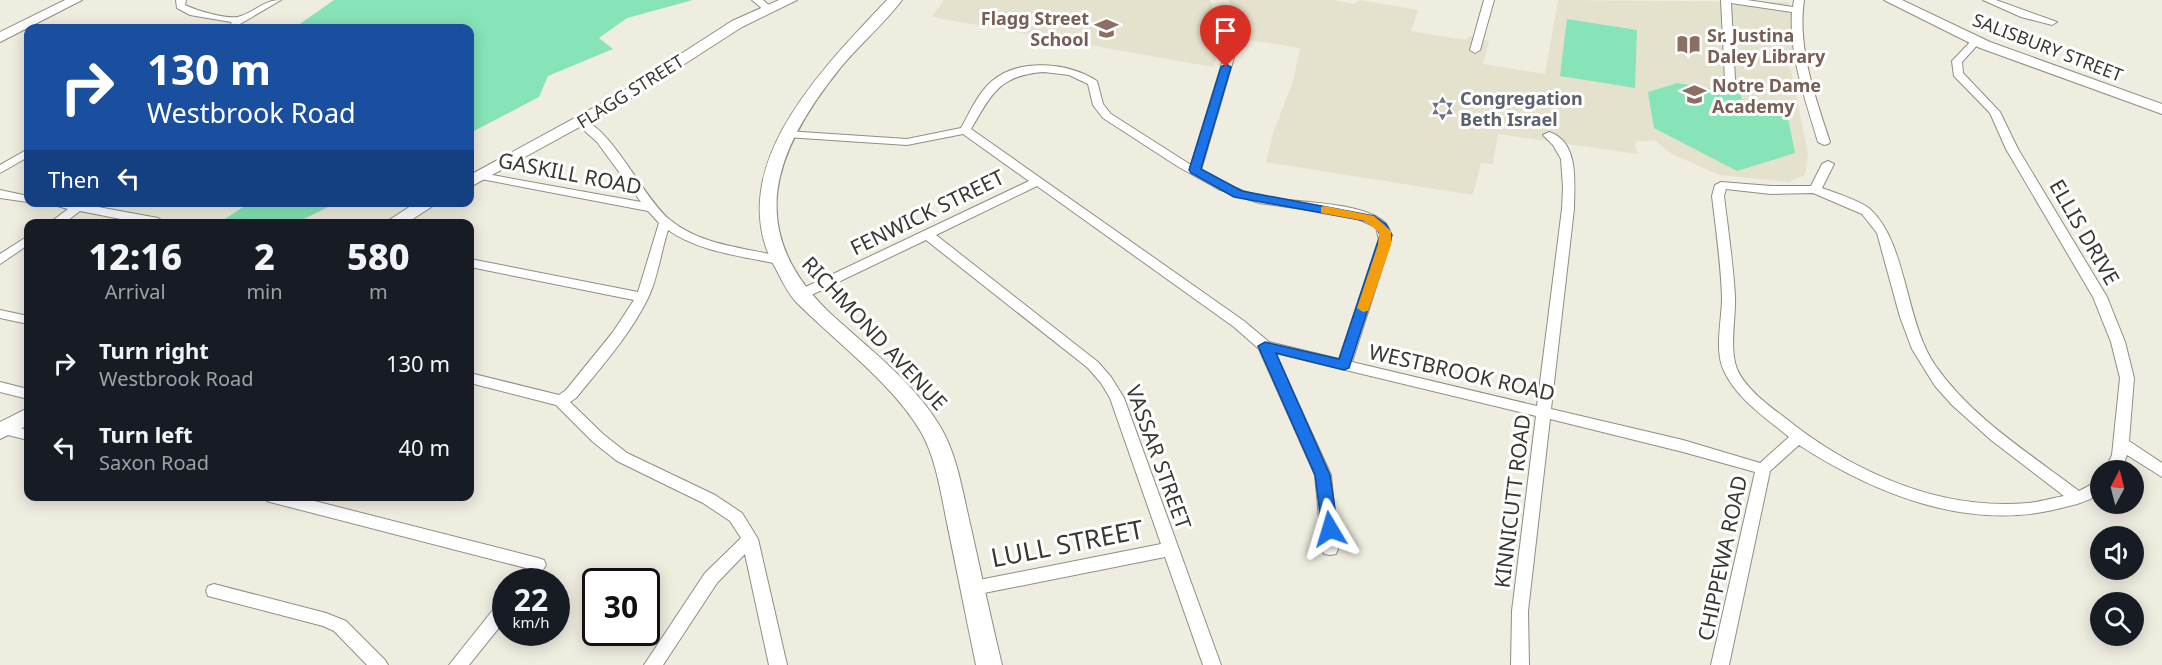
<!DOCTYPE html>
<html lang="en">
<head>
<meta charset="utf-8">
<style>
  :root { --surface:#171b24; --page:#242831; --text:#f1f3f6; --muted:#9ea1a6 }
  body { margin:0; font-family:"Noto Sans",sans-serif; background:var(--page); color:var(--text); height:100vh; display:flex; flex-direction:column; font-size:22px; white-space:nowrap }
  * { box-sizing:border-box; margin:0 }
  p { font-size:20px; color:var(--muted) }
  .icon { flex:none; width:33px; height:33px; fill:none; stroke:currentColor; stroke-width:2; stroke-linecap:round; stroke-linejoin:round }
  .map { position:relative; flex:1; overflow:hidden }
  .drawer { position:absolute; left:24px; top:219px; width:450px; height:282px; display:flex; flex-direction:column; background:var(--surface); border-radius:12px; box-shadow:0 3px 15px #0003 }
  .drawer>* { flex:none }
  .hud { position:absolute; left:24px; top:24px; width:450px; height:183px; border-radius:12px; box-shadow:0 3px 15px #0003; background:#1a4fa0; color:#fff; overflow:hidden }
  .needle { width:39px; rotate:7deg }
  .tools { position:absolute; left:2090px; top:460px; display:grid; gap:12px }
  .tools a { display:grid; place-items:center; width:54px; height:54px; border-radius:50%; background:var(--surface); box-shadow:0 3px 15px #0003; font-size:30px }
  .speed { position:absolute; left:492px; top:568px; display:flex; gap:12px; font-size:30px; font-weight:700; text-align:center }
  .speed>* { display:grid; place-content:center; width:78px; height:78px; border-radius:50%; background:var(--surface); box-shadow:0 3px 15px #0003; line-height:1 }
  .speed small { font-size:15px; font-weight:400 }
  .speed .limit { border:3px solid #111; border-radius:9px; background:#fff; color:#111 }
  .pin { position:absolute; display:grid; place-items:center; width:51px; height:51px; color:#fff; margin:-62px -26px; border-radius:50% 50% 50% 0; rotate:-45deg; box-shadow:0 0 6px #0007 }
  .pin .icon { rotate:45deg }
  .me { position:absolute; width:66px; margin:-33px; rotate:353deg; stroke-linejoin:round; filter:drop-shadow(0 0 4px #0008) }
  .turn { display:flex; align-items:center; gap:21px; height:126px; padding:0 24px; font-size:27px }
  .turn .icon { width:78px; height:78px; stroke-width:2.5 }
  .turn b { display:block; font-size:42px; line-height:51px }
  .then { display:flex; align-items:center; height:57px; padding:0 24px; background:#0003; gap:12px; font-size:22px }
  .eta { display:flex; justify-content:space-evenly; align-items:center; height:102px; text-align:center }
  .eta b { font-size:36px; font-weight:800; line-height:42px }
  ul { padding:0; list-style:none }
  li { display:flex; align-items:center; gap:18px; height:84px; padding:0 24px }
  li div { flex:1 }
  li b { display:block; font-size:22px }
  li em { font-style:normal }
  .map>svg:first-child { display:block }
</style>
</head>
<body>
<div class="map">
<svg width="2162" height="665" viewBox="0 0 2162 665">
  <rect width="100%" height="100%" fill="#efede0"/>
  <path fill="#e4e1cd" d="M944,0h266l14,39 -11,28 -281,-50z
    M1228,0h104l22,4 5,-4 59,10 -7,21 55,9 3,-4 20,5 -6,23 62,10 13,-74 231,2 6,38 -6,21 19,93 -3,21 -16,7 -70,-7 -49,-22 -15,-13 -20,2 2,12 -139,-20 -5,30 -12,-1 -8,32 -207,-33 7,-29 20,-52 7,-33 -56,-9z"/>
  <path fill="#86e4b8" d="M334,0h359l-66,18 -28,20 14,11 -65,27 -9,21 -69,36v-105h-176z
    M1567,19l70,11 -2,58 -75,-12z
    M1678,83l63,11 1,12 45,7 8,40 -58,18 -83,-43 -6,-36z
    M249,203v-1l87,1 -40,20h-77z"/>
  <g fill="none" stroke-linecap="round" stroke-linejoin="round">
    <defs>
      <path id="street" d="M176,0h10l-1,5c10,5 45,16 56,11 15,-5 23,-16 40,-16l-46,27 -3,-1 -1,-4 -41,-7 -13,-7z
        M752,0h11l10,9 -8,2z
        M1484,0h10l-14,50 -5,3 -5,-3z
        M1721,0h26l46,7 1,-7h10c-7,48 11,96 26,142l-2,2 -4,1 -6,-3c-12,-41 -29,-86 -26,-130l-61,-9 4,77 -5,3 -5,-3z
        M1983,0h13l61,22 -5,3 -31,-8z
        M1976,38l5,3 -19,21 1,11 37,39 18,37 89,148 18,45 9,36 -5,63 33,22v14l-35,-22 -6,16h-16l7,-16 8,-77 -9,-36 -18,-45 -87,-148 -16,-36 -36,-37 -2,-15 21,-22z
        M1232,44l5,3 -36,123c18,11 38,21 59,26 32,7 96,5 122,24 7,5 9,12 9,20l-39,122 185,44 25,-197 1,-22 -2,-28 -8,-14 -10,-10 6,-3c31,10 25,52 25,77l-23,200 132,31 77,23 29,-26c-23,-19 -52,-38 -65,-66 -10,-21 -2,-51 -2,-73 -1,-34 -6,-68 -10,-102l3,-11 6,-3 50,4h40l11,-22 6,-3 6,3 -12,24c13,5 40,13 49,22 36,34 34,111 64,155 37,53 94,88 144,126l21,-11v14c-15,9 -30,12 -47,16 -89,20 -180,-17 -254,-65l-29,26 -41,194h-18l44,-193 -72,-20 -133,-33 -22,192 1,54h-18l1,-54 24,-195 -261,-63 56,122 7,74 -2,5 -6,1 -6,-1 -2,-5 -7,-74 -56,-126 -25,-22 -197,-141 -101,49 162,127 13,15 13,21 97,267h-18l-38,-108 -191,38 -6,-2 -2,-5 2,-5 6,-2 187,-37 -51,-146 -9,-15 -13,-15 -162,-128 -121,58 -5,1 -7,-4 2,-3 234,-111 -66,-47 -56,11 -121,-8 -6,-3 6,-3 121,8 54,-11c9,-16 17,-35 31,-47 27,-23 76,-19 105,0l6,23 8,10 80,51 36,-118zM1044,72l25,3 19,9 5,21 10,13 74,48 41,23 41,14 92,13 25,11 3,13 -40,119 -70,-17 -25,-21 -273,-192c21,-36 29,-54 73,-57zM1726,189l45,5 42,-1 49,21 15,19 23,84 12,32 23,37 17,19 39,35 73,56c-12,2 -24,6 -36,7 -88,8 -176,-31 -244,-86 -16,-12 -39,-29 -47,-48 -8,-20 -1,-52 -2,-73 -2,-34 -7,-67 -11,-100z
        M581,119c31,9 61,77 88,100 32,27 75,28 113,38l2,3 -6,4c-36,-8 -79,-12 -110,-34 -7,22 -10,46 -19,66 -18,38 -47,70 -73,102l-6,4 33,32 24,19 88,42 27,18 16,26 29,126h-18l-24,-111 -28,29 -54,82h-19l61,-92 36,-35 -11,-17 -27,-18 -86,-42 -24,-19 -37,-37 -86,-22v-10l89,22 7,-5 47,-58 21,-32 -164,-33v-8l168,33 21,-69 -11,-12 -167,-32 -6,-3 6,-3 160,29 -44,-60 -20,-18v-4z
        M28,149v8l-28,16v-8z
        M0,190l28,6v6l-28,-4z
        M43,202h28l87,16 6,4 -18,2 -66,-13 -17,13h-15l20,-15z
        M28,236v9l-28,19v-10z
        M0,310l28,6v8l-28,-6z
        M0,382l28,7v10l-28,-7z
        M5,424l23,6v10l-28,-7v-8z
        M263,496h32l243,62 6,2 2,5 -11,17h-18l9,-14 -256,-66 -5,-2z
        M214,584l112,29 20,8 39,39 3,5h-21l-33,-34 -11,-5 -115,-30 -2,-5 2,-5z
        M506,599v20l-37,46h-20l51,-64z"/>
      <path id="secondary" d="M65,0h17l-82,42v-10z
        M779,0h18l-55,27 -115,74 -157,86v-12l147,-80 115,-74z
        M887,0h15c-18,24 -42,44 -61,67 -68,84 -98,164 -10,247 38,35 84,69 110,114 17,29 22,67 30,100 10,45 20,91 31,137h-26c-10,-47 -19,-95 -29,-142 -6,-29 -11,-65 -26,-91 -27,-47 -86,-91 -125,-130 -8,-9 -14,-21 -19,-31 -59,-100 46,-203 110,-271z
        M1884,0h18l88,42 172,62v10l-182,-66z
        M417,202h22l-34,22h-22z
        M28,408v17l-28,14v-17z"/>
    </defs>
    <use href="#street" stroke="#908e83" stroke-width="2"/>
    <use href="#secondary" stroke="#908e83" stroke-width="2"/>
    <use href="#street" fill="#fff" fill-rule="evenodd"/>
    <use href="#secondary" fill="#fff" fill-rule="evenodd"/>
  </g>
  <path fill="#1a73e8" stroke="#114b97" stroke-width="1.5" d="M1226,64l5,3 -30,102 41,22 132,25 12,8 6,11 -43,133 -5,2 -68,-17 54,122 8,54 -8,6 -8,-6 -7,-54 -57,-129 7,-4 74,17 41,-124 -3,-7 -11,-7 -132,-24 -43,-24 -2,-3 32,-103z"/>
  <path fill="#f59e0b" d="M1325,206l49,10 17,15v14l-23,66 -5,1 -6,-4 21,-63 1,-13 -14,-11 -44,-8v-6z"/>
  <defs>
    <symbol id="school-bare" viewBox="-9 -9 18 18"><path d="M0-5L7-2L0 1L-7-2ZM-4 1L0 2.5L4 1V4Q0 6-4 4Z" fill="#8d6e63" stroke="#fff" stroke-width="2.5" paint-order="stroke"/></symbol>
    <symbol id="library-bare" viewBox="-9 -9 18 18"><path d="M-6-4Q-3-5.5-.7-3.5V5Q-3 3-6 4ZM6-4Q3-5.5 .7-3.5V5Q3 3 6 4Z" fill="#8d6e63" stroke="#fff" stroke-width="2.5" paint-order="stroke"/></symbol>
    <symbol id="synagogue-bare" viewBox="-9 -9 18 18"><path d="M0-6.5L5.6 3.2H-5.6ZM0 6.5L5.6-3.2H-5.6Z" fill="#6b7280" stroke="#fff" stroke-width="2.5" paint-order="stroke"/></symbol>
  </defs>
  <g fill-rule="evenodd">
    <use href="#school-bare" x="1090" y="12" width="33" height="33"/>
    <use href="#library-bare" x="1672" y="28" width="33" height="33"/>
    <use href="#school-bare" x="1678" y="78" width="33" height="33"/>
    <use href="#synagogue-bare" x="1426" y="92" width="33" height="33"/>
  </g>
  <g text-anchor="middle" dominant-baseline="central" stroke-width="6" stroke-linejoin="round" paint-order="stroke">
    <g font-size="18" font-weight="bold" fill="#785e54" stroke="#fff" text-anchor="start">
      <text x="1089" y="18" text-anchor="end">Flagg Street<tspan x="1089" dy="21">School</tspan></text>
      <text x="1707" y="35">Sr. Justina<tspan x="1707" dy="21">Daley Library</tspan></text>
      <text x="1712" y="85">Notre Dame<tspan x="1712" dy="21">Academy</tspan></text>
    </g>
    <g font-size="18" fill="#393833" stroke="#fff">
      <text transform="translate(2048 47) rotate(21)">SALISBURY STREET</text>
      <text transform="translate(630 91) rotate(-32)">FLAGG STREET</text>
    </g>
    <g font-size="18" font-weight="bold" fill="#5b616d" stroke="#fff" text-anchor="start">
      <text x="1460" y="98">Congregation<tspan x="1460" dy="21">Beth Israel</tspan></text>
    </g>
    <g font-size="21" fill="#393833" stroke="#fff">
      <text transform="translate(570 173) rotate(11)">GASKILL ROAD</text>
      <text transform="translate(927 212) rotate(-26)">FENWICK STREET</text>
      <text transform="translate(2085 232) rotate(60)">ELLIS DRIVE</text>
      <text transform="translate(875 333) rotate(47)">RICHMOND AVENUE</text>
      <text transform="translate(1462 372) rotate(13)">WESTBROOK ROAD</text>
      <text transform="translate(1159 457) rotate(70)">VASSAR STREET</text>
      <text transform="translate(1512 501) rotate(-83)">KINNICUTT ROAD</text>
      <text transform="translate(1722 558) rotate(-78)">CHIPPEWA ROAD</text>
    </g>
    <g font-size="26" fill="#393833" stroke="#fff">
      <text transform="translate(1067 543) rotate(-11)">LULL STREET</text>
    </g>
  </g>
</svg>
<div class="tools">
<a><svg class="needle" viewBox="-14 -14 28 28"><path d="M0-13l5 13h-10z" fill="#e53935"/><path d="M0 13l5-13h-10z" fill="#9ea1a6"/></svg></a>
<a><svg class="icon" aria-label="sound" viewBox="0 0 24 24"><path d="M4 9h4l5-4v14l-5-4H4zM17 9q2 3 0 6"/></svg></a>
<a><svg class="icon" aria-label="search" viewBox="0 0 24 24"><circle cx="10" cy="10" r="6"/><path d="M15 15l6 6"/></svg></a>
</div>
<div class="speed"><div>22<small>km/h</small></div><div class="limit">30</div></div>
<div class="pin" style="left:1226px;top:67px;background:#d93025"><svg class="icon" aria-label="arrive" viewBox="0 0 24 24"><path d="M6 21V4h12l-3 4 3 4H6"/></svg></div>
<svg class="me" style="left:1330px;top:529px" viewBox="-20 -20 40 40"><path d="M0-17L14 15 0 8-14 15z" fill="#1a73e8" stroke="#fff" stroke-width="4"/></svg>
<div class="hud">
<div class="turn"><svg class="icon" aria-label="right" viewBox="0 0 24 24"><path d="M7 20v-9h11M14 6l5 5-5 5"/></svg><div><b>130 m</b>Westbrook Road</div></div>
<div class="then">Then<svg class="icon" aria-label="left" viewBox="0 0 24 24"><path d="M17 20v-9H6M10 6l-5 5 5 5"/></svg></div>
</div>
<section class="drawer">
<div class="eta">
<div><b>12:16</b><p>Arrival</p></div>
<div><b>2</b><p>min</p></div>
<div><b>580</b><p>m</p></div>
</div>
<ul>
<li><svg class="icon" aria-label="right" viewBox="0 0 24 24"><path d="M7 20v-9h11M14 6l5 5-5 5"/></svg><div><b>Turn right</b><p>Westbrook Road</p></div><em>130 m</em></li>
<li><svg class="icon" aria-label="left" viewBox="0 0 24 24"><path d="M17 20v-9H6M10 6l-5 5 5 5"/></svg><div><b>Turn left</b><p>Saxon Road</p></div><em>40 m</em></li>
</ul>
</section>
</div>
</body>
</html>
